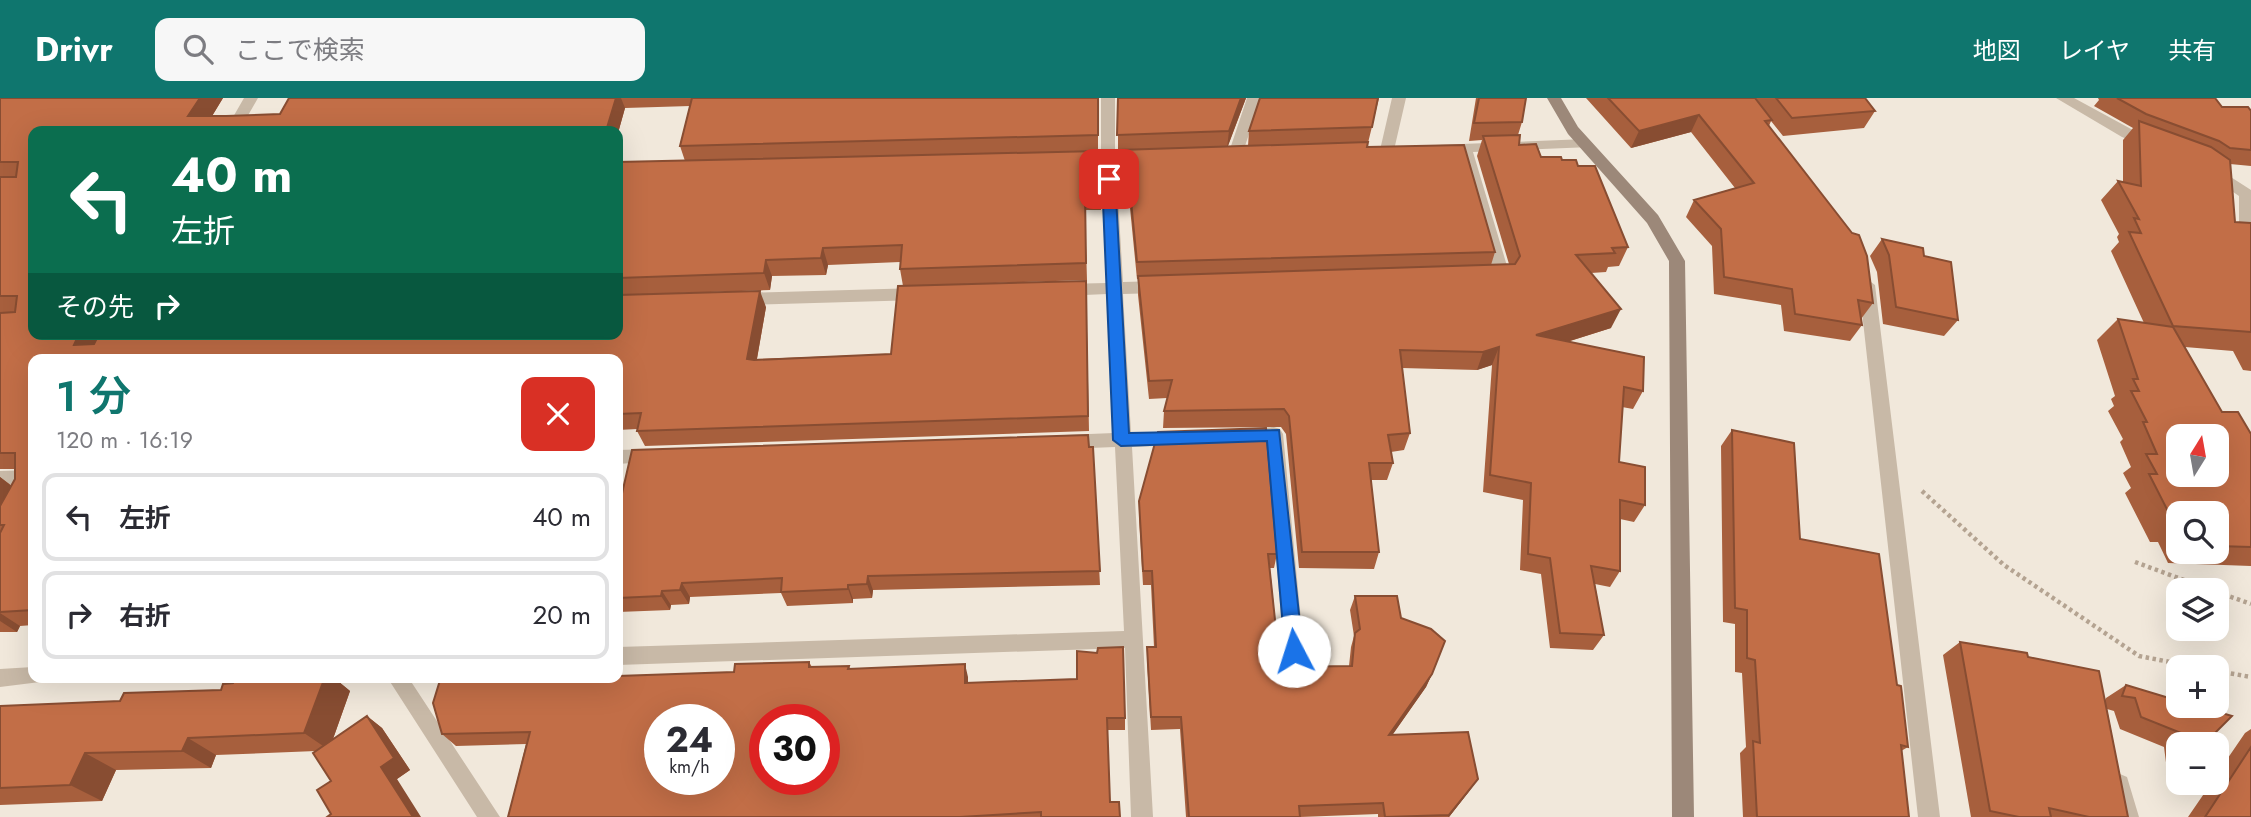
<!DOCTYPE html>
<html lang="ja">
<head>
<meta charset="utf-8">
<style>
  :root { --surface:#fff; --page:#f7f7f7; --text:#2b2b33; --muted:#7c7c81; --line:#e1e1e2; --accent:#0f766e }
  body { margin:0; font-family:Jost,"Noto Sans JP",sans-serif; background:var(--page); color:var(--text); height:100vh; display:flex; flex-direction:column; font-size:26px; white-space:nowrap }
  * { box-sizing:border-box; margin:0 }
  p { font-size:23px; color:var(--muted) }
  .icon { flex:none; width:38px; height:38px; fill:none; stroke:currentColor; stroke-width:2; stroke-linecap:round; stroke-linejoin:round }
  .map { position:relative; flex:1; overflow:hidden }
  .sheet { position:absolute; left:28px; top:256px; width:595px; height:329px; display:flex; flex-direction:column; background:var(--surface); border-radius:14px; box-shadow:0 7px 28px #0002 }
  .sheet>* { flex:none }
  .top-card { position:absolute; left:28px; top:28px; width:595px; height:214px; border-radius:14px; box-shadow:0 7px 28px #0002; background:#0b6e4f; color:#fff; overflow:hidden }
  .needle { width:46px; rotate:11deg }
  .controls { position:absolute; left:2166px; top:326px; display:grid; gap:14px }
  .controls a { display:grid; place-items:center; width:63px; height:63px; border-radius:14px; background:var(--surface); box-shadow:0 7px 28px #0002; font-size:35px }
  .speed { position:absolute; left:644px; top:606px; display:flex; gap:14px; font-size:35px; font-weight:700; text-align:center }
  .speed>* { display:grid; place-content:center; width:91px; height:91px; border-radius:50%; background:var(--surface); box-shadow:0 7px 28px #0002; line-height:1 }
  .speed small { font-size:18px; font-weight:400 }
  .speed .limit { border:10px solid #d22; background:#fff; color:#111 }
  .pin { position:absolute; display:grid; place-items:center; width:60px; height:60px; color:#fff; margin:-30px; border-radius:14px; box-shadow:0 4px 10px #0006 }
  .me { position:absolute; width:77px; margin:-38px; rotate:355deg; stroke-linejoin:round; filter:drop-shadow(0 0 5px #0008) }
  .turn { display:flex; align-items:center; gap:24px; height:147px; padding:0 28px; font-size:32px }
  .turn .icon { width:91px; height:91px; stroke-width:2.5 }
  .turn b { display:block; font-size:49px; line-height:60px }
  .then { display:flex; align-items:center; height:66px; padding:0 28px; background:#0003; gap:14px; font-size:26px }
  .round { display:grid; place-items:center; flex:none; width:74px; height:74px; border-radius:14px; background:var(--page) }
  .overview { display:flex; align-items:center; justify-content:space-between; height:119px; padding:0 28px }
  h1 { font-size:42px; font-weight:600; line-height:52px; color:var(--accent) }
  ul { padding:0; list-style:none }
  li { display:flex; align-items:center; gap:21px; height:88px; margin:0 14px 10px; padding:0 14px; border:4px solid var(--line); border-radius:14px }
  li div { flex:1 }
  li b { display:block; font-size:26px }
  li em { font-style:normal }
  header { display:flex; align-items:center; gap:42px; box-sizing:border-box; height:98px; padding:0 35px; background:var(--accent); color:#fff }
  header strong { font-size:33px }
  nav { display:flex; gap:38px; margin-inline-start:auto; font-size:24px }
  .search { width:490px; height:63px; background:var(--page); display:flex; align-items:center; gap:18px; box-sizing:border-box; padding:0 24px; border-radius:14px; color:var(--muted); font-size:26px }
  .map>svg:first-child { display:block }
</style>
</head>
<body>
<header>
<strong>Drivr</strong>
<div class="search"><svg class="icon" aria-label="search" viewBox="0 0 24 24"><circle cx="10" cy="10" r="6"/><path d="M15 15l6 6"/></svg>ここで検索</div>
<nav><a>地図</a><a>レイヤ</a><a>共有</a></nav>
</header>
<div class="map">
<svg width="2251" height="719" viewBox="0 0 2251 719">
  <rect width="100%" height="100%" fill="#f1e8db"/>
  <g fill="none" stroke-linecap="round" stroke-linejoin="round">
    <path stroke="#b4a391" stroke-width="4.5" stroke-dasharray="3.5 3.5" stroke-linecap="butt" d="M1922,393l82,74 135,91 57,11
      M2135,464l76,28
      M2217,494l34,12
      M2217,573l34,6"/>
    <path fill="#c8b9a7" fill-rule="evenodd" d="M2056,0h18l81,44 -7,5 -26,-10z
      M2212,67l39,25v72l-5,-2 -7,-10v-54l-32,-22v-8z"/>
    <path fill="#c8b9a7" fill-rule="evenodd" d="M244,0h14l-19,33h-14z
      M1101,0h14v57l26,-1 7,5 -7,5 -25,1 7,117 37,-1 8,6 -8,6 -37,1 8,139 46,-2 6,2 3,5 -3,5 -6,2 -45,2 21,370h-22l-6,-169 -507,17v-18l506,-16 -9,-184 -50,2 -6,-2 -3,-5 3,-5 6,-2 49,-2 -7,-139 -45,2 -8,-6 8,-6 45,-1 -6,-118 -9,-2 -2,-3 2,-3 9,-2z
      M1247,0h14l-19,57 -7,5 -7,-5z
      M1392,0h14l-12,52 -7,5 -7,-5z
      M1586,41l7,5 -2,3 -118,5 37,124 -8,6 -16,-1 -2,-4 2,-4 7,-2 -34,-119 -23,-1v-6z
      M1867,181l8,6 65,532h-22l-59,-532z
      M919,190l8,6 -8,6 -179,5 -8,-6 8,-6z
      M1274,329l6,2 3,5 21,217 -3,6 -7,3 -7,-3 -3,-6 -18,-210 -28,-1 -3,-5 3,-5z
      M653,351l6,2 3,5 -3,5 -41,3v-14z
      M33,372v14l-33,1v-14z
      M33,569v10h9l-2,5 -40,5v-18z
      M387,579h21l92,140h-23z
      M2120,676l7,3 12,40h-22l-7,-33 3,-7z"/>
    <path fill="#9c8879" fill-rule="evenodd" d="M1547,0h14l17,29 80,88 27,46 9,556h-22l-3,-556 -22,-38 -79,-89z"/>
  </g>
  <path fill="#a75f3d" fill-rule="evenodd" d="M0,0h223l-11,18 68,-2 9,-16h809v54l3,58h-16l2,70 -184,6 -3,-17v-7l-72,3 -2,10 -54,1 -2,14 -152,5v-133l67,-1 -5,-15 10,-40 -65,2 -7,25v-2l-585,203 733,-27 -9,52 134,-5 195,-73 3,150 -444,15 -8,-15v-2l-19,1v-71h-585v266l-13,1 -3,6h-17v-155l12,9 3,-7v-10h-15z
    M1118,0h128l-18,48h20l1,-15 130,-33 -12,49 128,105 -4,13 18,-1 -32,-108 5,-16 -13,1 7,-43h50l-4,24 -4,13 1,10 22,12 21,3 16,6 50,81 -9,19 -11,1 -2,5 -15,1 20,55 -44,14 76,49 -10,18 -11,-2 -3,55 26,43 -11,17 -14,-3v52l-10,16 -15,-3 9,51 -11,15 -43,-2 -9,-74 -21,-4 3,-70 -40,-8 9,-127 -15,5 -75,-2 8,65 -6,17 -13,2 2,11 -6,17h-16l8,72 -5,17 -75,-1 -13,-134 -5,-7 -118,1 1,-17 3,-13 -18,1 -11,-104v-16h-1l-7,-71h-9l-2,-56h-1z
    M1586,0h279l10,13 -11,17 -81,8 -12,-15 -2,5 104,177 -12,16 1,6 -12,16 -66,-10 -3,-26 -67,-11 -2,-48 -26,-29 8,-17 41,-12 -44,-56 -60,16z
    M2098,0h117l7,9 29,4v55l-21,-2 5,58 16,1v148l-8,-1 -10,-19 -48,-4 37,65 29,22v132l-83,-3 -10,-21h-8l-25,-49 6,-5 -8,-15 8,-6 -11,-25 3,-3 -15,-28 6,-5 -3,-7 4,-3 -18,-56 21,-21 26,4 -33,-72 8,-9 -2,-5 2,-3 -18,-34 17,-19 5,1v-42l10,-12 -39,-22 5,-6zM2179,415h38v38h-38z
    M1882,141l76,81 -14,16 -61,-12 -6,-52 -7,-16z
    M1732,332l68,109 97,146 11,62 -7,4 8,66h-166l-3,-64 6,-6 -4,-74 -7,-1v-48l-12,-2 -2,-176z
    M1093,349l7,138 -227,5 -1,8 -19,1v4l-66,3 -6,-13 -91,4 -1,7 -18,1 -1,5 -52,2v-101z
    M1139,403l138,53 -3,14h-4l10,99 69,-1 2,-19 3,-11 -4,-26 5,-14 46,22 31,56 -6,13 -34,48 78,55 -21,27h-71v-3l-78,3h-114l-6,-88 -29,1 -4,-70v-13h7l-3,-62h-8l-4,-69z
    M1960,544l68,15 77,43 1,-2 20,-13 78,59h-25v20l-12,6 -3,-23 -44,-18 -6,-18 -7,-2 21,108h-157l-28,-162z
    M809,564l3,5 37,-1 1,3 118,8v6l157,35v12h-18l3,72 10,15h-612l18,-73 -70,2 -14,-12 176,-57 116,-5z
    M236,579h97l17,14 -17,48 34,-23 15,12 28,42 -13,9 -66,35v-33l-15,-30 -100,4 -5,13 -95,2 -14,31 -102,4v-99l120,-5 101,-11 12,-7z
    M2251,631v88h-63l24,-35h5v-8l28,-41z"/>
  <path fill="#884d32" d="M200,0h23l-20,33 -15,-15z
    M616,0h5l4,10 -7,25v-2h-12z
    M1241,0h5l-19,50 2,-17z
    M1699,17l-8,17 -60,16 8,-17z
    M823,150l5,17 -2,10 -5,-17z
    M766,162l6,16 -2,14 -6,-17z
    M760,193l6,16 -12,68 -7,-16z
    M1621,211l-10,19 -83,26 8,-19z
    M79,236h25l-12,25 -18,-14z
    M1499,249l-7,18 -15,5 6,-18z
    M0,379l14,11 -14,25z
    M868,478l5,14 -1,8 -5,-14z
    M682,485l8,14 -1,7 -9,-14z
    M848,487l5,14v4l-5,-14z
    M662,493l9,14 -1,5 -9,-14z
    M0,515l20,13 -3,6 -17,-11z
    M965,566l3,13v19l-3,-13z
    M1432,576l-6,13 -42,60 5,-12z
    M325,579h8l17,14 -21,59 -25,-17z
    M367,618l15,12 28,42 -13,9 24,38h-8l-32,-50z
    M188,640l28,17 -5,13 -29,-17z
    M85,655l31,17 -14,31 -32,-16z
    M1478,681l-8,11 -21,27h-1z"/>
  <path fill="#c26e47" stroke="#884d32" stroke-width="2" fill-rule="evenodd" d="M0,0h200l-12,18h38l54,-2 9,-16h327l-10,33h-573v203h46l-5,11 20,-1 5,-10h519v-39l142,-4 -13,68 7,1 137,-6 7,-68 188,-5 2,135 -451,15 4,-18 -23,1v-55h-585v251l-33,2v-79l4,-8h-4v-19l15,-27v-26h-15v-140l15,-1 2,-16h-17v-119h16l2,-15h-18z
    M692,0h406v37l-418,11z
    M1118,0h123l-12,33 -112,4z
    M1260,0h118l-6,29 -123,4z
    M1479,0h47l-4,24 -48,1z
    M1608,0h147l17,22 -7,1 87,112 7,2 8,21 6,47 -15,-3 4,25 -67,-11 -3,-25 -68,-12 -3,-48 -27,-29 60,-17 -55,-68 -60,16z
    M1776,0h89l10,13 -83,7z
    M2117,0h98l7,9h26l3,4v39l-21,-2 -11,-7 -73,-27z
    M2139,23l72,26 19,13 5,62 16,1v109l-78,-6 -44,-94 12,1 -7,-15 5,1 -21,-38 23,5z
    M1520,37l-1,10 17,-1 5,13h20l1,3h14l2,6h17l33,81 -16,1 3,5 -39,2 45,54 -85,26 108,22 -1,34 -19,-4 -5,75 26,5v38l-25,-5v71l-29,-5 13,69 -44,-2 -10,-75 -22,-4 3,-71 -41,-8 9,-128 -16,5 -83,-2 10,83 -22,2 5,28h-24l10,89h-77l-13,-136 -5,-7 -120,2 8,-31 -23,1 -11,-105 377,-12 5,-8 -37,-120z
    M1368,44l-1,5 97,-2 31,107 -358,10 -7,-71h-9l-2,-41z
    M1098,53l2,42h-15l1,70 -186,6 2,-24 -79,3 -2,10 -55,2 -2,13 -146,5v-116z
    M1882,141l41,9 1,8 27,6 7,58 -62,-13 -7,-52z
    M2118,221l55,8 49,85h16l13,22v113l-34,-1v-33h-38v11l-5,-1 -25,-49h8l-11,-20h11l-14,-32h4l-16,-31h8l-6,-12h5zM2179,338h38v38h-38z
    M1266,330l11,126h-9l12,113 72,-1 3,-33 5,-4 -5,-33h42l4,22 30,11 14,12 -13,33 -43,61 79,-3 10,47 -29,36 -64,2 -2,-14 -84,3 1,11h-111l-8,-100h-30l-4,-70h9l-4,-76h-9l-4,-70 19,-69z
    M1732,332l62,13 6,96 79,15 18,131 4,1 7,61 -7,-2 8,72h-152l-4,-76 7,2 -5,-83 -8,-2v-48l-12,-2z
    M1088,337l1,12h4l7,124 -232,5 -1,8 -19,1v4l-67,3 1,-14 -100,5 -2,7 -18,1 -1,5 -43,2v-87l14,-61z
    M1960,544l67,11 1,4 71,14 29,146h-39l-40,-9 2,9h-32l-29,-6z
    M1123,549l2,71h-18l3,84h9l1,15h-79v-5l-81,5h-452l22,-85 -88,2 -9,-31 8,-26h177v-1l116,-4 1,-8 74,-2v5l40,-1 -1,3 117,-5v19l112,-4v-28l20,2 1,-5zM660,621h59v60h-59zM765,621h59v60h-59z
    M236,579h89l-21,56 -116,5 -6,13 -97,2 -15,32 -70,3v-82l120,-5 4,-8 97,-3 2,-6 10,-1z
    M2126,587l53,16v4h16l37,11 -28,28h-16l-2,-9 -45,-18 -6,-19 -13,-2z
    M367,618l27,42 -13,9 32,50h-86l4,-3 -14,-24 14,-9 -18,-28z
    M2251,649v70h-46z"/>
  <path fill="#1a73e8" stroke="#114b97" stroke-width="2" d="M1109,76l6,5 14,254 150,-3 24,221 -2,6 -7,2 -6,-2 -3,-6 -18,-210 -146,5 -8,-6 -11,-261z"/>
</svg>
<div class="controls">
<a><svg class="needle" viewBox="-14 -14 28 28"><path d="M0-13l5 13h-10z" fill="#e53935"/><path d="M0 13l5-13h-10z" fill="#7c7c81"/></svg></a>
<a><svg class="icon" aria-label="search" viewBox="0 0 24 24"><circle cx="10" cy="10" r="6"/><path d="M15 15l6 6"/></svg></a>
<a><svg class="icon" aria-label="layers" viewBox="0 0 24 24"><path d="M12 4l9 5-9 5-9-5zM3 14l9 5 9-5"/></svg></a>
<a>+</a>
<a>−</a>
</div>
<div class="speed"><div>24<small>km/h</small></div><div class="limit">30</div></div>
<div class="pin" style="left:1109px;top:81px;background:#d93025"><svg class="icon" aria-label="arrive" viewBox="0 0 24 24"><path d="M6 21V4h12l-3 4 3 4H6"/></svg></div>
<svg class="me" style="left:1294px;top:553px" viewBox="-20 -20 40 40"><circle r="19" fill="#fff"/><path d="M0-13L10 11 0 6-10 11z" fill="#1a73e8"/></svg>
<div class="top-card">
<div class="turn"><svg class="icon" aria-label="left" viewBox="0 0 24 24"><path d="M17 20v-9H6M10 6l-5 5 5 5"/></svg><div><b>40 m</b>左折</div></div>
<div class="then">その先<svg class="icon" aria-label="right" viewBox="0 0 24 24"><path d="M7 20v-9h11M14 6l5 5-5 5"/></svg></div>
</div>
<section class="sheet">
<div class="overview"><div><h1>1 分</h1><p>120 m · 16:19</p></div><a class="round" style="background:#d93025;color:#fff"><svg class="icon" aria-label="close" viewBox="0 0 24 24"><path d="M6 6l12 12M18 6L6 18"/></svg></a></div>
<ul>
<li><svg class="icon" aria-label="left" viewBox="0 0 24 24"><path d="M17 20v-9H6M10 6l-5 5 5 5"/></svg><div><b>左折</b></div><em>40 m</em></li>
<li><svg class="icon" aria-label="right" viewBox="0 0 24 24"><path d="M7 20v-9h11M14 6l5 5-5 5"/></svg><div><b>右折</b></div><em>20 m</em></li>
</ul>
</section>
</div>
</body>
</html>
